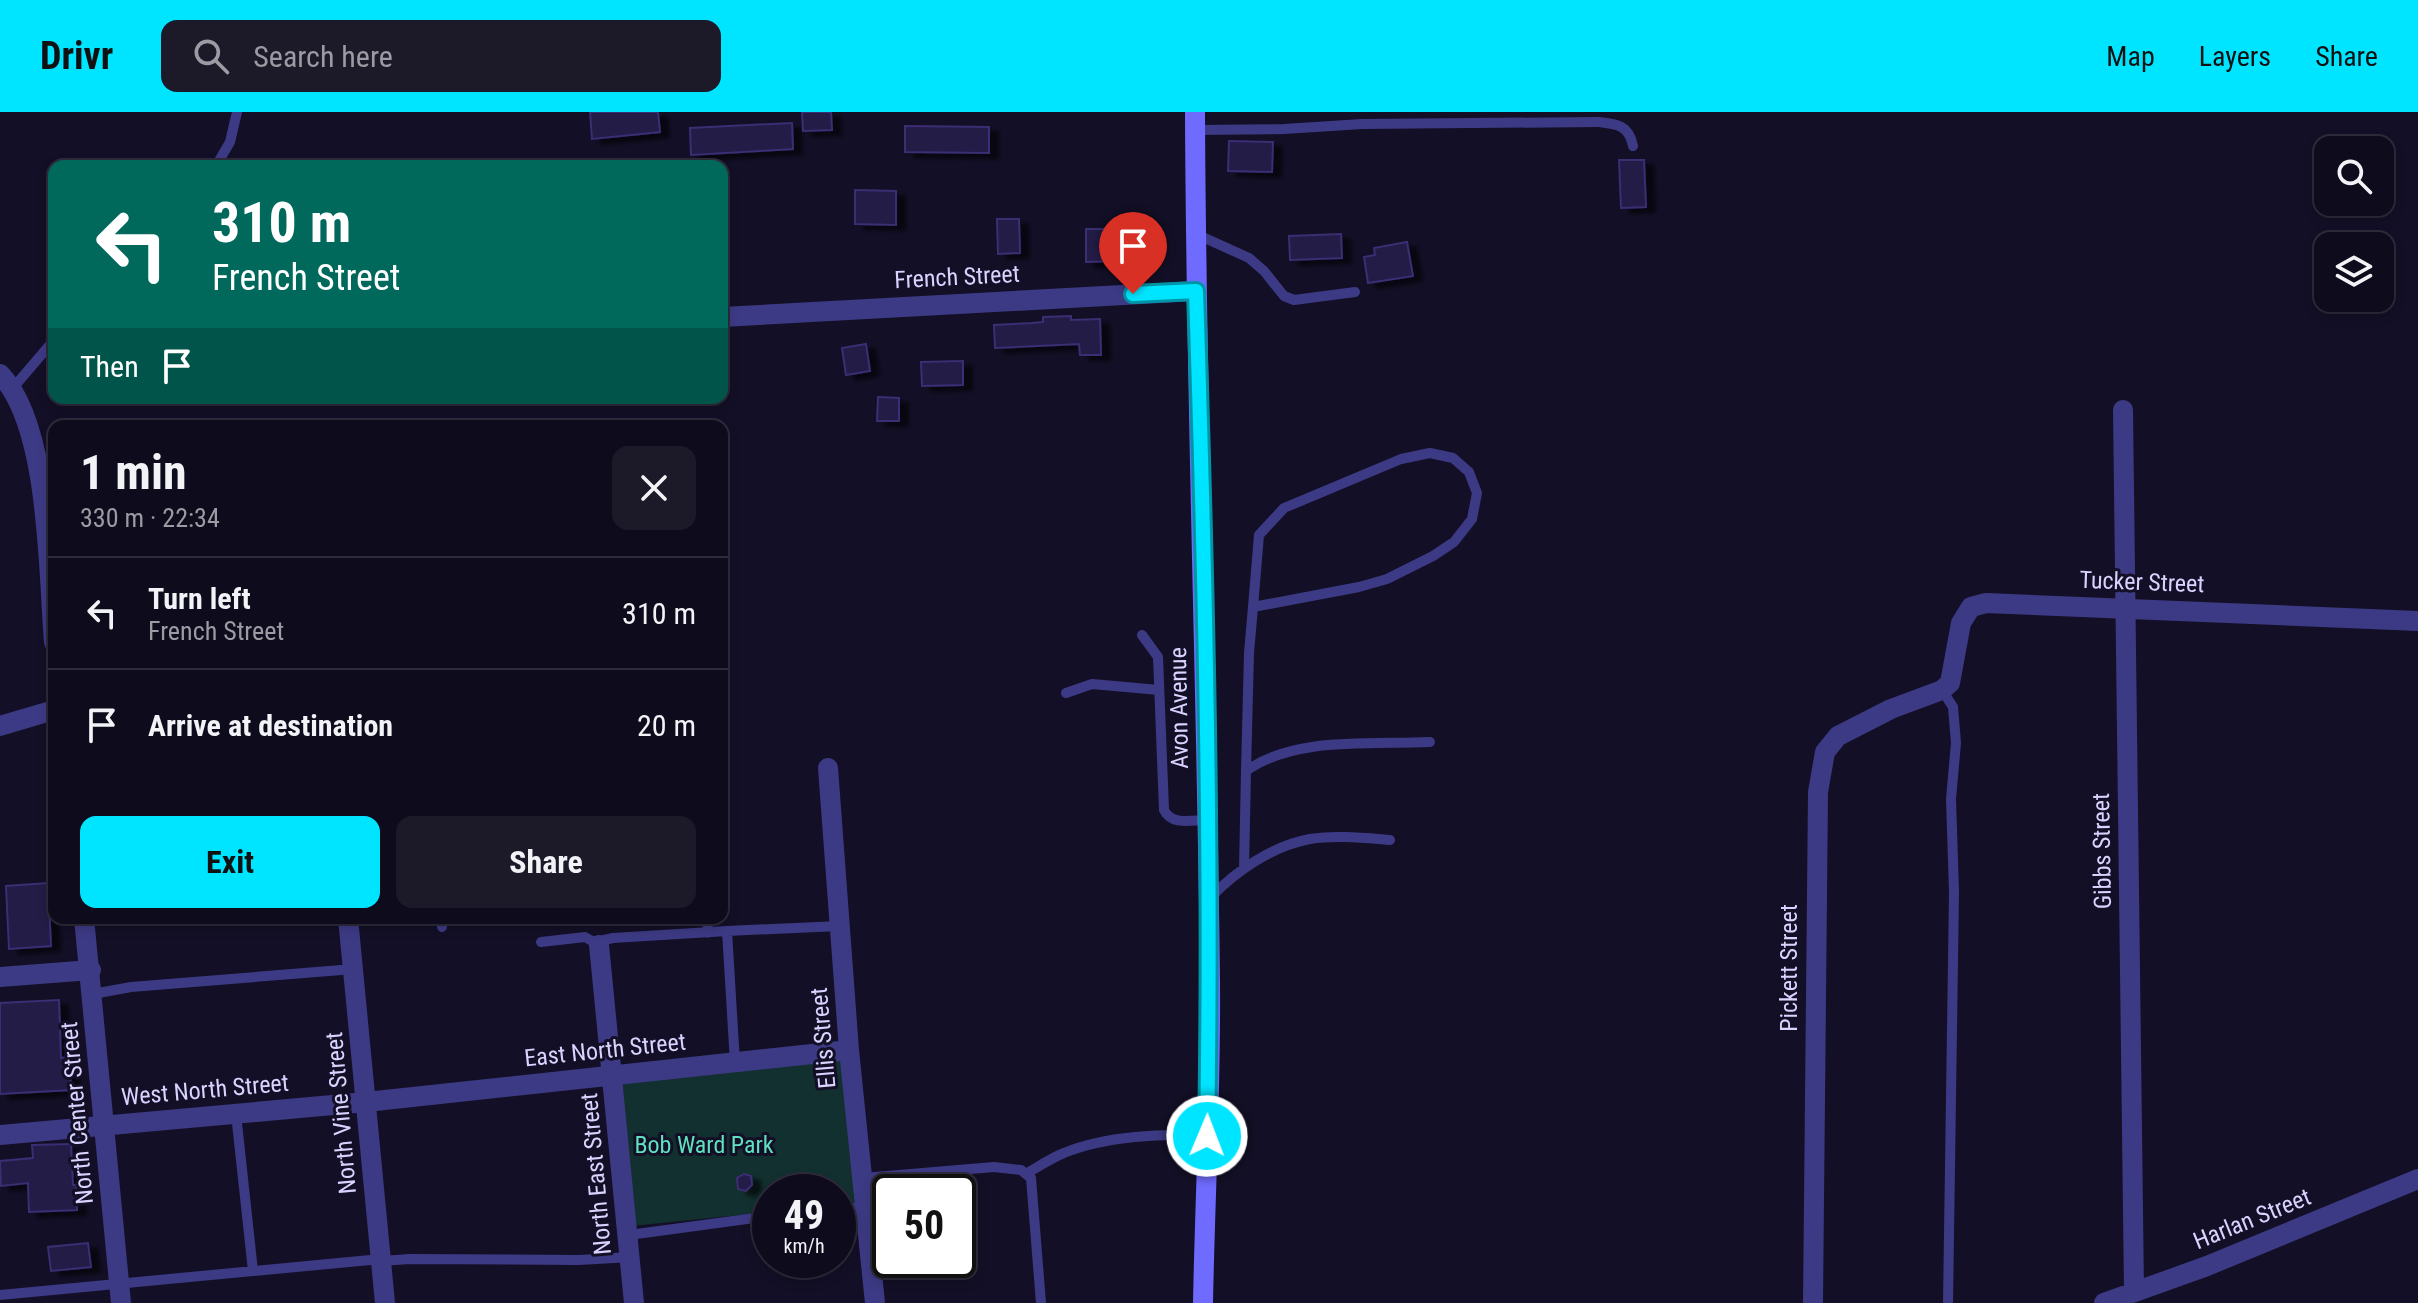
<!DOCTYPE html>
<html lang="en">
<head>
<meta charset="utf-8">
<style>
  :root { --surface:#0e0b1c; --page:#1c1929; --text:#f1f3f6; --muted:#9b9ba3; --line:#2e2b3b; --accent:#00e5ff }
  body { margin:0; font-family:"Roboto Condensed",sans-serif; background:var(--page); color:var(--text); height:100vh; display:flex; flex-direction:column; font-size:30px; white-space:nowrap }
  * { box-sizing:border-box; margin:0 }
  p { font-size:26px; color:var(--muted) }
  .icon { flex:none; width:44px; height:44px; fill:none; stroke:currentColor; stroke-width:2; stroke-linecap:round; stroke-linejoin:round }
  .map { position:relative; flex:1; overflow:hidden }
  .sheet { position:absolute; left:48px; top:308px; width:680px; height:504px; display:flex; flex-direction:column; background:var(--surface); border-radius:16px; box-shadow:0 4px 12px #0003,0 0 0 2px var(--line) }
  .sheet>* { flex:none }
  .guide { position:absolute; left:48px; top:48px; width:680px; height:244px; border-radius:16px; box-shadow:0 4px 12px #0003,0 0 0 2px var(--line); background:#00695c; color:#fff; overflow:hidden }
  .tools { position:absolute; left:2314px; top:24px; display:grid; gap:16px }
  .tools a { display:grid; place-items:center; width:80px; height:80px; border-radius:16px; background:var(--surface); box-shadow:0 4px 12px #0003,0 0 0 2px var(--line); font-size:40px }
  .speed { position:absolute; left:752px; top:1062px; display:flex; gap:16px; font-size:40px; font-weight:700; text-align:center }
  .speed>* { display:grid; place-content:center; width:104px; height:104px; border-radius:50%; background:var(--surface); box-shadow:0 4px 12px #0003,0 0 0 2px var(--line); line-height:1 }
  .speed small { font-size:20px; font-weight:400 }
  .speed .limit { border:4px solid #111; border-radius:12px; background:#fff; color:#111 }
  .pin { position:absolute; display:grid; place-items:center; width:68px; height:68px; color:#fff; margin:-82px -34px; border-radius:50% 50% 50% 0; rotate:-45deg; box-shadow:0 0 8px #0007 }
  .pin .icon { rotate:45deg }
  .me { position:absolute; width:88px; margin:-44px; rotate:1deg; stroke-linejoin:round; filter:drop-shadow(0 0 6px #0008) }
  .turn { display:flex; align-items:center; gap:28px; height:168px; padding:0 32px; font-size:36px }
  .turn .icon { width:104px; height:104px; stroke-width:2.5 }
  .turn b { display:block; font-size:56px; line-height:68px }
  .then { display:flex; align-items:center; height:76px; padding:0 32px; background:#0003; gap:16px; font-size:30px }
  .round { display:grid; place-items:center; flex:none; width:84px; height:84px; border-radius:16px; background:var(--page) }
  .head { display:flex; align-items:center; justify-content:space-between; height:136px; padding:0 32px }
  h1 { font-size:48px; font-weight:700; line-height:60px }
  .action { display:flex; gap:16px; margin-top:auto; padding:16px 32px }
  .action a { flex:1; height:92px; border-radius:16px; background:var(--accent); color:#111; font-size:32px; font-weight:700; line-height:92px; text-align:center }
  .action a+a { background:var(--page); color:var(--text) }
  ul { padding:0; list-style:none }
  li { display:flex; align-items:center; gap:24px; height:112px; padding:0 32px; border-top:2px solid var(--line) }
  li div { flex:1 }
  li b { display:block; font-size:30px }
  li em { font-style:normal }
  header { display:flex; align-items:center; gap:48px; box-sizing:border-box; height:112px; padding:0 40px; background:var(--accent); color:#111 }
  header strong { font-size:38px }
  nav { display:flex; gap:44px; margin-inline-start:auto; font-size:28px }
  .search { width:560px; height:72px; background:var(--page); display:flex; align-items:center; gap:20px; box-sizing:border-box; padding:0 28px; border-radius:16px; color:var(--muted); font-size:30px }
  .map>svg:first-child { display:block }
</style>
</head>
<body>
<header>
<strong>Drivr</strong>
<div class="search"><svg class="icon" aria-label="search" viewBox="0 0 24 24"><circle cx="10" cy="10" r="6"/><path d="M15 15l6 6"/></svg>Search here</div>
<nav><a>Map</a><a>Layers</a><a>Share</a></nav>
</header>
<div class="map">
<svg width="2418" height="1191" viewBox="0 0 2418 1191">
  <defs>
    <filter id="shadow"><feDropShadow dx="9" dy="5" stdDeviation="2" flood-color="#0009"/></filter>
  </defs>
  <rect width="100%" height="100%" fill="#130f26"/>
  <path fill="#12302f" d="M850,943l16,147 -28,3v-13h-68v20l-138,14 -12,-144z"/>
  <path fill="#241b47" stroke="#3b2d73" stroke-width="2" filter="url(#shadow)" d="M590,0h68l2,20 -68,7z
    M802,0h29l1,18 -29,1z
    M792,11l1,26 -102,6 -1,-27z
    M905,14l84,1v26l-84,-1z
    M1229,29l44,1 -1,30 -44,-1z
    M1619,48h25l2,47 -25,1z
    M855,78l41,1v34l-41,-1z
    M997,107h22l1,34 -22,1z
    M1086,117h30l1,32 -31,1z
    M1341,122l1,24 -52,2 -1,-24z
    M1407,130l6,34 -45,7 -4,-26 11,-2 -1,-7z
    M1071,204v4l29,-1 1,36h-21l-1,-11 -84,4 -1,-23 38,-2 11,-1v-5z
    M866,232l4,27 -24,4 -4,-27z
    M963,249v24l-41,1 -1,-24z
    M878,285l21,1v23h-22z
    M48,771l3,63 -42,3 -3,-63z
    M59,888l2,58 8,-1 2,33 -71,4v-91z
    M71,1032l2,41h3l1,25 -48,2 -1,-29 -27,3 -1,-25 33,-3 -1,-13z
    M744,1062l7,2 1,9 -6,6 -8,-2 -1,-11z
    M88,1131l3,24 -40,4 -3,-24z"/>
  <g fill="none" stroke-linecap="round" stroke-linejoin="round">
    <path stroke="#3d3a85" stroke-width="10" d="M1195,18l89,-1 78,-5 236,-2c19,2 31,3 35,24
      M216,54l14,-24 7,-30
      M1196,122l53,24 15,13 20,25 10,4 61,-8
      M13,276l41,-48
      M1142,523l16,22 6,153c8,16 28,10 43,10
      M1942,578l11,17 3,36 -5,56 3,93 -6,411
      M1066,581l26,-9 67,6
      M1246,659l3,-118 4,-46 6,-72 25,-27 117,-49 29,-6 23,5 16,14 8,21 -5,26 -18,23 -21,14 -46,23 -28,8 -106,20
      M722,694l3,45h-3
      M1244,757l2,-98c49,-35 125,-26 184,-29
      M1210,786c26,-27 62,-52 100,-59 26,-4 54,-1 80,1
      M441,806l1,9
      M707,806l1,15
      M727,819l113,-5
      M541,830l44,-5 14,8 5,-5 9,-2 114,-7 8,132
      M93,882l38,-7 223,-18
      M236,1002l17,157
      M1026,1062c12,-7 25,-16 38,-21 41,-17 100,-20 143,-17
      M863,1066l131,-11 27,3 10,8 10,125
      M838,1097l28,-2
      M629,1123l141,-19
      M381,1149l29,-2 169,1 52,-3
      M0,1183l381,-36"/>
    <path stroke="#3d3a85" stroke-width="20" d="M722,205l474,-26
      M2123,298l11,881
      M0,614l54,-16
      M828,656l21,282 26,253
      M348,806l37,385
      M599,833l35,358
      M0,865l91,-7
      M0,1023l366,-33 483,-52
      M1813,1191l5,-511 7,-40 13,-16 53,-27 51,-19 8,-7 11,-60 10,-16 15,-4 432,18
      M2104,1191l103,-37 211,-87"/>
    <path stroke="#3d3a85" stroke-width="20" d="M0,262c50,52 48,197 54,268
      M84,806l37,385"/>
    <path stroke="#6f6bff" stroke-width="20" d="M1195,0c1,290 12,580 15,871 1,106 -5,213 -7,320"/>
  </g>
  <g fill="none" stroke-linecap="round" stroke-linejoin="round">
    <defs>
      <path id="route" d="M1133,182l63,-3c9,281 16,563 11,845"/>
    </defs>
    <use href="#route" stroke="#0095a6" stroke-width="20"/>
    <use href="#route" stroke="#00e5ff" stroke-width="14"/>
  </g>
  <g text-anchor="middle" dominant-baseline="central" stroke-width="6" stroke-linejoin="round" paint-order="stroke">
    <g font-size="24" fill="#d9d4ff" stroke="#130f26">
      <text transform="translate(957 165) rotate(-3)">French Street</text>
      <text transform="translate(2142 470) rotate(2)">Tucker Street</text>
      <text transform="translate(1179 596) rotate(-91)">Avon Avenue</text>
      <text transform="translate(2102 739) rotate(-91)">Gibbs Street</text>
      <text transform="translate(1789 856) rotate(-90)">Pickett Street</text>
      <text transform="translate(823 926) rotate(-95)">Ellis Street</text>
      <text transform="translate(605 938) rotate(-6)">East North Street</text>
      <text transform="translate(205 978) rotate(-5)">West North Street</text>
      <text transform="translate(77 1001) rotate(-95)">North Center Street</text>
      <text transform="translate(341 1001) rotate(-95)">North Vine Street</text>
      <text transform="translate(596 1062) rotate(-95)">North East Street</text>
      <text transform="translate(2252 1107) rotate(-22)">Harlan Street</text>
    </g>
    <g font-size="24" fill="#5fe0c0" stroke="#130f26">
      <text x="704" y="1033">Bob Ward Park</text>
    </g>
  </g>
</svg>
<div class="tools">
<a><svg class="icon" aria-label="search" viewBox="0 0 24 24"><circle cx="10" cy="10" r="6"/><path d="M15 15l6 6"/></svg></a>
<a><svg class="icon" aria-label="layers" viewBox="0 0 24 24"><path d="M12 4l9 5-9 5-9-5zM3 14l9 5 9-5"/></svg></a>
</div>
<div class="speed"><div>49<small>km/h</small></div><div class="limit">50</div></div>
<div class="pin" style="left:1133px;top:182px;background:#d93025"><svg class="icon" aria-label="arrive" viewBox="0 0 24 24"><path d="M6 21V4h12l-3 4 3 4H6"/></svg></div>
<svg class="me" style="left:1207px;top:1024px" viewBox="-20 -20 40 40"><circle r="17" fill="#00e5ff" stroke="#fff" stroke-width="3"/><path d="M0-11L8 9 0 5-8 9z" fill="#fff"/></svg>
<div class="guide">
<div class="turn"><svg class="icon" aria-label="left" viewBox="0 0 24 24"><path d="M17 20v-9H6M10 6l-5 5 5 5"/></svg><div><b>310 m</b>French Street</div></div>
<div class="then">Then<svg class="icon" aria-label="arrive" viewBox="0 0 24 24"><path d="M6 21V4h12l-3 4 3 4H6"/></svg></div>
</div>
<section class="sheet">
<div class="head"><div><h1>1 min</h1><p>330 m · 22:34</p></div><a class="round"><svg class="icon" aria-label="close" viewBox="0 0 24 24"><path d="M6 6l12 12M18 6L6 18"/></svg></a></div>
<ul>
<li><svg class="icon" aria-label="left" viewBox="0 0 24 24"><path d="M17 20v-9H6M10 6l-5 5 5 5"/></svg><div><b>Turn left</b><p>French Street</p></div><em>310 m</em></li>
<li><svg class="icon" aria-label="arrive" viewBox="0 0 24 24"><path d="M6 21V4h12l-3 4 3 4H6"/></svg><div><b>Arrive at destination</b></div><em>20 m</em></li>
</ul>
<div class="action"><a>Exit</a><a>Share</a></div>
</section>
</div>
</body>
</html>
